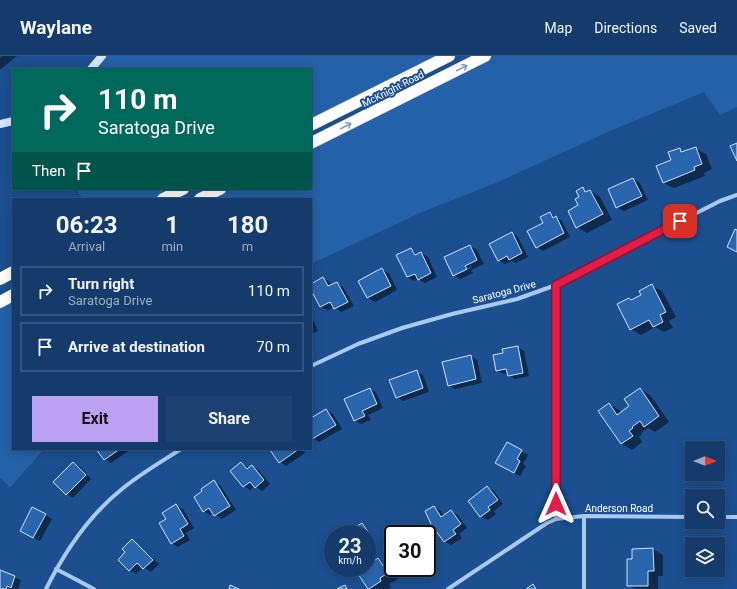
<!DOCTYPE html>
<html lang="en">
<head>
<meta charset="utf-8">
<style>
  :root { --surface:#143b6b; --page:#1d4271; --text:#f1f3f6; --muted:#9dadc1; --line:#33557e; --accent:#bca0f2 }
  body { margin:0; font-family:Roboto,sans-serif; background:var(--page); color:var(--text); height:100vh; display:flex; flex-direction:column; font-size:15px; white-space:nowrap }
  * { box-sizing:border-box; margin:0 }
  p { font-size:13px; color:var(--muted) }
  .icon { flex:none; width:22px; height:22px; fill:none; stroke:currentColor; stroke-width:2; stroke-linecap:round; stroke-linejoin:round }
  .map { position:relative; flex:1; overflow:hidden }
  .side { position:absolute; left:12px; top:142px; width:300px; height:252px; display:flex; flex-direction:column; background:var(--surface); border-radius:0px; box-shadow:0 2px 10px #0003,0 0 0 1px var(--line) }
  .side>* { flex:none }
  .banner { position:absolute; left:12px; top:12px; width:300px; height:122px; border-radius:0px; box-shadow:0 2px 10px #0003,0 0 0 1px var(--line); background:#00695c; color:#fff; overflow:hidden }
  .needle { width:26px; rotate:90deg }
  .fabs { position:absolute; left:685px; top:385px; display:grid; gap:8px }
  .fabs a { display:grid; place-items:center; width:40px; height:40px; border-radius:0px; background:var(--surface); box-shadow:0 2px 10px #0003,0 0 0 1px var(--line); font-size:20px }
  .speed { position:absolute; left:324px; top:469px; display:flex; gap:8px; font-size:20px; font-weight:700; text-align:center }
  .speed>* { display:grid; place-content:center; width:52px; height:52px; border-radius:50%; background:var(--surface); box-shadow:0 2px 10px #0003,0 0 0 1px var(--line); line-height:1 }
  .speed small { font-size:10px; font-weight:400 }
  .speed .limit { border:2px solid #111; border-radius:6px; background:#fff; color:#111 }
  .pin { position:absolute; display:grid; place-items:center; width:34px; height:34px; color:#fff; margin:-17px; border-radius:8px; box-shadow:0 2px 6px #0006 }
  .me { position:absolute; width:44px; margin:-22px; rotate:0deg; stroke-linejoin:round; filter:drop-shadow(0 0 3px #0008) }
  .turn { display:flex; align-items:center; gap:14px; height:84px; padding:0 20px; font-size:18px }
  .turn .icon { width:52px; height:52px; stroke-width:2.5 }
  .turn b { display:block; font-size:28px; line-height:34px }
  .then { display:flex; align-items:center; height:38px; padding:0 20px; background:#0003; gap:8px; font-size:15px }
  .eta { display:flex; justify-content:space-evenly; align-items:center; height:68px; text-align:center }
  .eta b { font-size:24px; font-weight:700; line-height:28px }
  .cta { display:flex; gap:8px; margin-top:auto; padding:8px 20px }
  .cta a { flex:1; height:46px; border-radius:0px; background:var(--accent); color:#111; font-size:16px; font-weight:700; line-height:46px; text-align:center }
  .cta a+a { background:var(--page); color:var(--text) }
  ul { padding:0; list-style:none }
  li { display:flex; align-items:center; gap:12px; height:50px; margin:0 8px 6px; padding:0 12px; border:2px solid var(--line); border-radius:0px }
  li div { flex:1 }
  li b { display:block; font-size:15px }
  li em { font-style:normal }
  header { display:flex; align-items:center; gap:24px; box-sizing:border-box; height:56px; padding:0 20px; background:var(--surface); border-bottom:1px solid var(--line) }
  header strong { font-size:19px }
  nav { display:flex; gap:22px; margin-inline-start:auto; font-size:14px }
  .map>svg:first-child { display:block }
</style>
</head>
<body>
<header>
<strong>Waylane</strong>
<nav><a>Map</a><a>Directions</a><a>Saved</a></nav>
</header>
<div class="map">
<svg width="737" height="533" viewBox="0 0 737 533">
  <rect width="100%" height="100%" fill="#1b4f8f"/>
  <path fill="#2461a8" d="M102,0h347l-138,69v-56h-220z
    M485,0h252v51l-17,8 -16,-23 -94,39 -114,52 -74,29 -111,52v-65h-111l20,-10h91v-46z
    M77,133h106l-20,10h-81z
    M13,239v154h31l-34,39 -10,-11v-175z"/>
  <path fill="#0007" fill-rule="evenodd" d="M2,0h15l-16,13h-1v-11z
    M695,92l11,6 6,15 -8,4 1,3 -31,12 -10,-5 9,-23 6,-11 5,3z
    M633,123l7,4 8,17 -24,11 -7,-4z
    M583,133l5,3 2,-1 10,6 12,23 -25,13 -10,-6z
    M550,157l12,8 8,16 -27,14 -6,-4 8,-24z
    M512,177l6,4 10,20 -12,6 -4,-2 -7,3 -7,-4z
    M470,190l7,4 7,14 -13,6 2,3 -13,6 -6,-4zM471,210l1,2 -16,7v-2z
    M411,193l8,6 2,-2 7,4 9,20 -12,6 -7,-4 -4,2 -7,-4z
    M382,214l7,3 8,17 -22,12 -7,-4 -8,-17z
    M323,222l7,4 2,4 5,-3 6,4 11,19 -13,6 -7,-5 -6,3 -7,-3 -10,-19v-3z
    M652,230l10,5 14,26 -7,4 4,7 -9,4 -9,-5 -14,8 -10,-6 -2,-30 3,1 10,-5z
    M311,259l7,16 -7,3z
    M518,291l6,4 5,25 -14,3 -7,-5h-4l-7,-3 7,-17z
    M470,300l7,4 5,23 -27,6 -7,-4z
    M417,316l6,3 6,17 -26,9 -6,-4z
    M369,333l7,3 7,16 -15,7 3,5 -10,4 -6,-4z
    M640,333l10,6 19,27 -14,10 -7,-4 -7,5 1,1 -3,3 3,5 -10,8 -10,-6 -23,-33 10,-7 10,6 2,3 10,-6z
    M326,354l7,4 9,15 -23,13 -6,-4 -2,-3v-16z
    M507,387l21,12 -5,9 3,2 -6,10 -24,-13z
    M97,393h34l-20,14 -7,-4z
    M273,393h29l3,4 -19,13 -6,-4z
    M73,407l7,4 11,12 -18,19 -6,-4z
    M241,407l8,5 3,-2 7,4 11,14 -8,7 -7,-5 -5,4 -6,-4z
    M214,426l6,3 16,25 -14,9 -9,-6 -3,2 -6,-4z
    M487,431l7,4 9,13 -9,7 2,3 -8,6 -7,-3 -12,-16z
    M176,450l7,3 11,19 -8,5 4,7 -12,7 -6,-4 -5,-24z
    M434,451l7,4 3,5 7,-5 7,4 9,13 -8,6 3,4 -11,7 -7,-4z
    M33,452l19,11 -12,22 -19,-11z
    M362,468l3,2 8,12 -6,4v-8h-8z
    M403,470l10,5 1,3h-21v10l-6,-8z
    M132,485l6,4 21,19 -8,8 -8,-5 -7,7 -6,-4 -3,-18z
    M427,486l8,13 -8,5z
    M653,493l10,6v21h-5v13h-23l-7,-4 5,-25v-10z
    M367,497l5,3 3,5 3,-2 11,6 9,14 -9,5 2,3 -3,2h-19l-14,-21h12z
    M411,512h11l-5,4z
    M0,515l21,9 -3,9h-18z"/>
  <path fill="#2a66ad" stroke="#cfe3fa" d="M737,87v18l-7,-15z
    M696,91l6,17 -8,3 1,3 -32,13 -7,-17 15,-6 -3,-8 12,-4 1,4z
    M633,122l9,18 -26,12 -8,-19z
    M583,131l2,5 5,-2 13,24 -27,14 -8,-17 10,-6 -3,-6 4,-2 -3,-6z
    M550,156l3,6 3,-2 8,17 -28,15 -9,-17 16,-8 -3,-6z
    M735,173l2,1v22l-10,-5z
    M512,176l10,21 -13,7 -2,-4 -9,5 -9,-17z
    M470,189l7,15 -12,6 2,3 -14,7 -9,-19z
    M411,192l4,7 6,-3 10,21 -13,7 -3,-6 -8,3 -11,-22z
    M382,212l9,18 -24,12 -9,-17z
    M323,221l5,9 9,-4 11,20 -14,7 -4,-7 -10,5 -9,-17v-6z
    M652,228l14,28 -6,3 3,7 -10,5 -4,-7 -19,10 -13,-26 12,-6 2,2 10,-5 -2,-4z
    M518,290l5,27 -15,3 -2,-7 -10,2 -3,-16 10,-2 -1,-4z
    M471,299l5,24 -28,7 -6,-24z
    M417,314l6,18 -27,10 -7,-18z
    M370,332l7,16 -15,7 3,5 -11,5 -10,-22z
    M640,332l19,28 -15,11 -4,-6 -8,6 1,1 -4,3 4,5 -12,8 -23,-33 11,-8 8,12 12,-9 -5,-7z
    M326,353l10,16 -24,14 -1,-21z
    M507,386l15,8 -5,9 3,2 -6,12 -19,-10z
    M96,393h24l-16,11z
    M271,393h28l-20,14 -9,-13z
    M73,406l13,13 -20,20 -13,-13z
    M241,406l6,7 5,-4 12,15 -9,8 -5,-6 -7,5 -13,-16z
    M214,424l16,26 -16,10 -5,-8 -6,4 -9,-15 8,-6 -1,-2z
    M487,430l11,14 -10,7 2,3 -10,7 -12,-16z
    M176,448l12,20 -8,5 4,7 -13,8 -12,-21 7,-4 -4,-6z
    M434,450l7,11 10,-7 10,14 -8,6 3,4 -12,8 -13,-18 -6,-13z
    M32,451l14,7 -13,24 -13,-7z
    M362,467l9,13 -4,2v-4h-9l-4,-6z
    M403,469l6,9h-16v12l-7,-11z
    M132,483l21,21 -10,9 -6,-6 -8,8 -11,-11 7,-8 -3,-3z
    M653,492l1,23h-6v15h-21v-27h5v-10z
    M367,501l4,6 7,-5 10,15 -8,5 1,3 -12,8h-1l-14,-21h13z
    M0,514l15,6 -4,12 -4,-2 -1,3h-6z
    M533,528l3,5h-10z
    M230,529l9,4h-10z
    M345,529l2,4h-10z"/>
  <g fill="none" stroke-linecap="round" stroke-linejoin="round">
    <path stroke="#a9c9ee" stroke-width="4" d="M556,229v234
      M311,310l47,-22 44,-16 50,-14 65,-15 39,-14 164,-84 17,-6
      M718,461h19
      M56,513l38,20
      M46,533c19,-38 42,-73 76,-100 18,-15 39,-27 59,-40
      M448,533l99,-66 9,-4 28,-3 108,1
      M584,533v-73"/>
    <path stroke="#d6e6fa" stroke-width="8" d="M91,13l11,-13
      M0,68l13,-3"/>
    <path stroke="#fff" stroke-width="12" d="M311,69l138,-69
      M311,87l174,-87
      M163,143l20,-10
      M200,143l20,-10
      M0,223l13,-7
      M0,246l13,-7"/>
  </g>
  <defs><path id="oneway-shaft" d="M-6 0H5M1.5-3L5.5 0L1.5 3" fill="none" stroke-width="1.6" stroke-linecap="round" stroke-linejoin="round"/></defs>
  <g stroke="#829ec1">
    <use href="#oneway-shaft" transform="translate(462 12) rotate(-27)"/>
    <use href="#oneway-shaft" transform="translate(346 70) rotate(-27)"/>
  </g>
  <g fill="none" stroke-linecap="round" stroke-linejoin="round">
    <defs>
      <path id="route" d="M556,448v-219l124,-64"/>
    </defs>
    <use href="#route" stroke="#92132f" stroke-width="10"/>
    <use href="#route" stroke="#e11d48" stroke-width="7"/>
  </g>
  <g text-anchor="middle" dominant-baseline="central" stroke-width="4" stroke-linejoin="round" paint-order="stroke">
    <g font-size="10" fill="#fff" stroke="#1b4f8f">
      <text transform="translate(393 33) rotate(-27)">McKnight Road</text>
      <text transform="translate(504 236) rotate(-15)">Saratoga Drive</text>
      <text x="619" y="452">Anderson Road</text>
    </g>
  </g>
</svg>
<div class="fabs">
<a><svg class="needle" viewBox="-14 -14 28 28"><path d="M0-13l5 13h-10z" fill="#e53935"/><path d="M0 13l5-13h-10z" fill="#9dadc1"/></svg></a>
<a><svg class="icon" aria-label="search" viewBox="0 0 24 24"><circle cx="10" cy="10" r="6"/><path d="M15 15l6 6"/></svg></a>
<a><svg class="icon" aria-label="layers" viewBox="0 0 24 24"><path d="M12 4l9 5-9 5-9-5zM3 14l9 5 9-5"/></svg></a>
</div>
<div class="speed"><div>23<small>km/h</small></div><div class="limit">30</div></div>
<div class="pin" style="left:680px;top:165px;background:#d93025"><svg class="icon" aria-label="arrive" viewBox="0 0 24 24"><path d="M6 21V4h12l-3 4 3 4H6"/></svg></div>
<svg class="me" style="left:556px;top:448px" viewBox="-20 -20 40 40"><path d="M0-17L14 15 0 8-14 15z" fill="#e11d48" stroke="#fff" stroke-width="4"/></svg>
<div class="banner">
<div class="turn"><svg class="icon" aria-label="right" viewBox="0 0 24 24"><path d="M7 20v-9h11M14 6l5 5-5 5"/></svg><div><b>110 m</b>Saratoga Drive</div></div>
<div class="then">Then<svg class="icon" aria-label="arrive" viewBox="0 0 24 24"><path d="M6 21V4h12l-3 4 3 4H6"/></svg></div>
</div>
<section class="side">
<div class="eta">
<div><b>06:23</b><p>Arrival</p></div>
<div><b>1</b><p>min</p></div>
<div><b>180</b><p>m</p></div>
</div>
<ul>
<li><svg class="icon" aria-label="right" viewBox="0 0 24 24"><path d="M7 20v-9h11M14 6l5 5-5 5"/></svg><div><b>Turn right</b><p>Saratoga Drive</p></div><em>110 m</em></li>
<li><svg class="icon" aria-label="arrive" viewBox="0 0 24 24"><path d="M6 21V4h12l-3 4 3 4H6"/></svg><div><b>Arrive at destination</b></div><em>70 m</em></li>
</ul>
<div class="cta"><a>Exit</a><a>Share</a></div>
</section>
</div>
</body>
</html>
